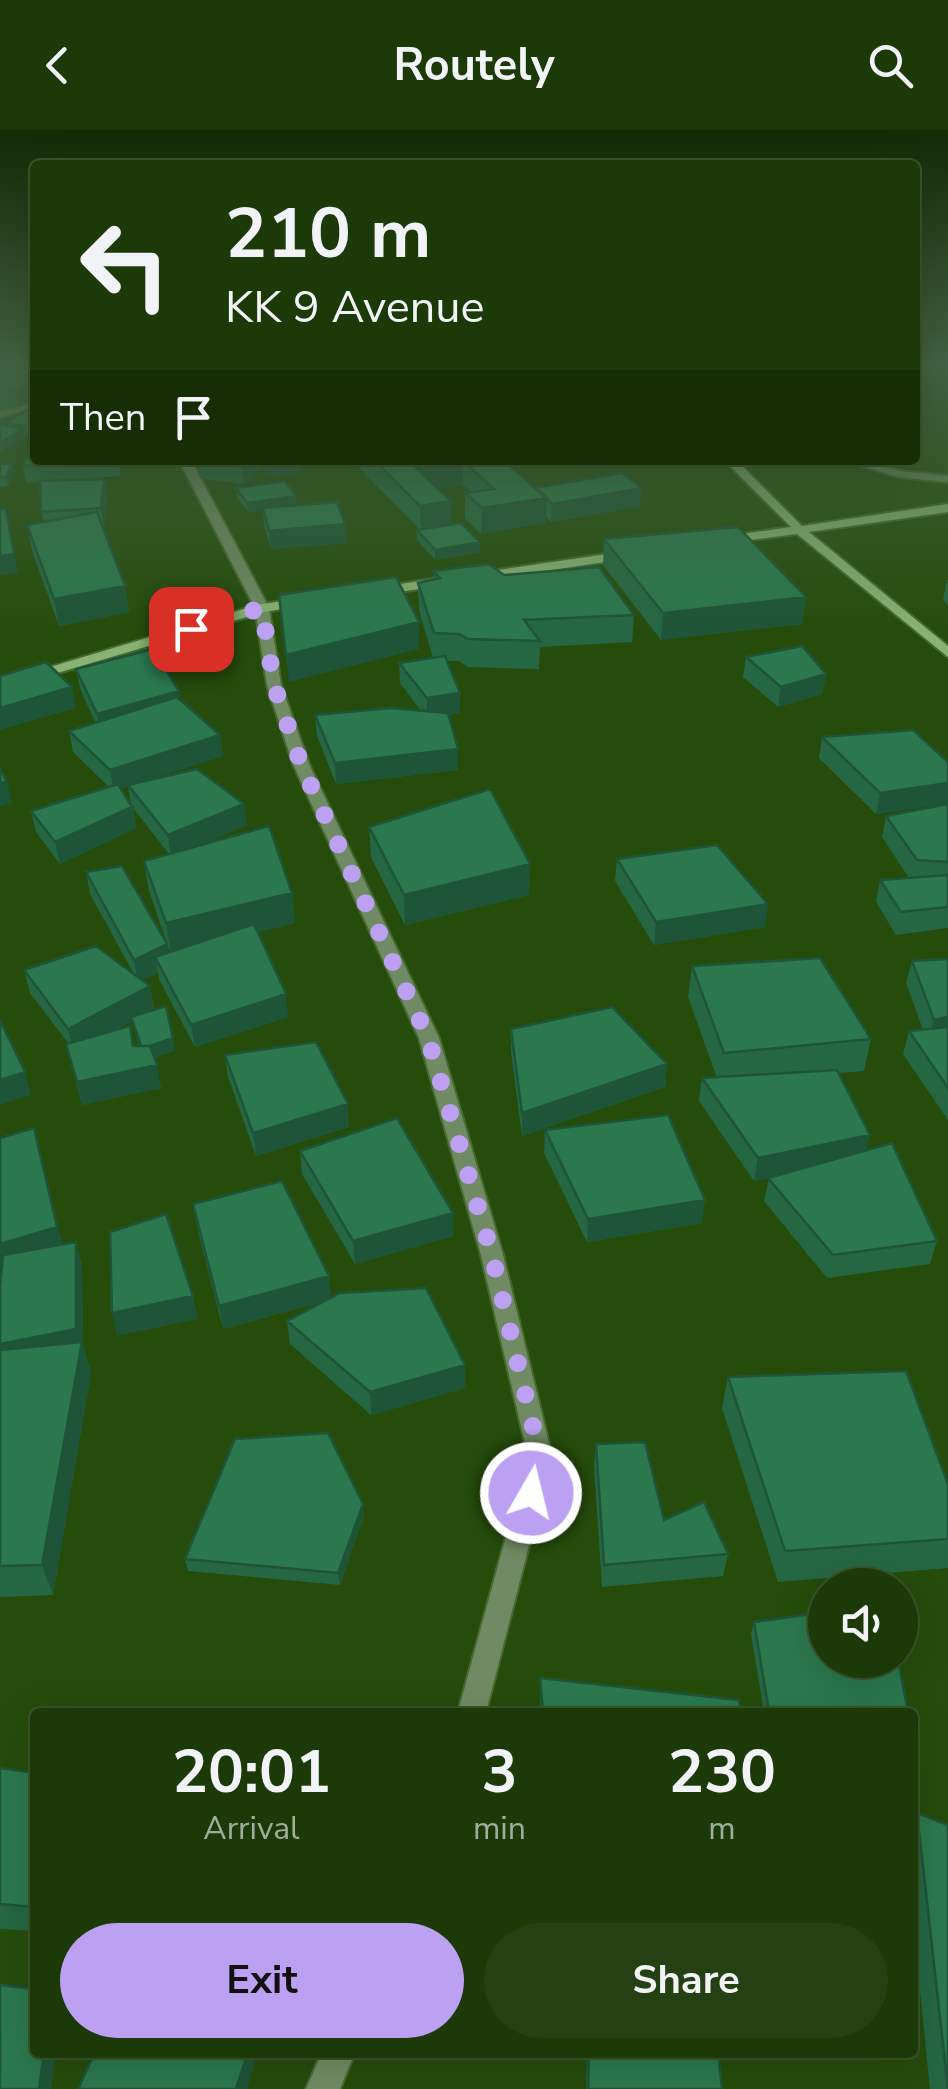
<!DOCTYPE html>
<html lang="en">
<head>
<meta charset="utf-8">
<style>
  :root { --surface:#1c3908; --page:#254012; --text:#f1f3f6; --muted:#a0ac9c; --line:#3a5329; --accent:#bca0f2 }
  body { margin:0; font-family:"Nunito Sans",sans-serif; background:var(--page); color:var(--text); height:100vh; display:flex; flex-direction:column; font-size:38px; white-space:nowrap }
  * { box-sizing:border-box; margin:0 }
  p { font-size:32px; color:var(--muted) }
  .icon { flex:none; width:55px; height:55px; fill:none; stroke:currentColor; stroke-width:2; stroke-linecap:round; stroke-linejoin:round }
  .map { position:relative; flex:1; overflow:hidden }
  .side { position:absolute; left:30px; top:1578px; width:888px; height:350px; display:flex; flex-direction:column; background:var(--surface); border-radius:10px; box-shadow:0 10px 40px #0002,0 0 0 2px var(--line) }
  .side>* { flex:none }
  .banner { position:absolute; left:30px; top:30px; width:890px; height:305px; border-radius:10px; box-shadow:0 10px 40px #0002,0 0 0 2px var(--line); background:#1c3908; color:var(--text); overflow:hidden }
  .buttons { position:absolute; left:808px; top:1438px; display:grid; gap:20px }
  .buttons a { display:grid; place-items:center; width:110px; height:110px; border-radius:50%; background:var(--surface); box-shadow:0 10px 40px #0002,0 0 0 2px var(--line); font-size:50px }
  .pin { position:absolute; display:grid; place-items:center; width:85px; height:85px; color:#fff; margin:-42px; border-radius:20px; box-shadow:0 5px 15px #0006 }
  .me { position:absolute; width:110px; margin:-55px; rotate:8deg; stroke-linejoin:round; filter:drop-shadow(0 0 8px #0008) }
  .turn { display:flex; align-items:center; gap:35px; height:210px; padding:0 30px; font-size:45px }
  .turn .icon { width:130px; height:130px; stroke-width:2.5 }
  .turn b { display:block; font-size:70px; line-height:85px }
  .then { display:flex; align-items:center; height:95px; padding:0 30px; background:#0003; gap:20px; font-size:38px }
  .eta { display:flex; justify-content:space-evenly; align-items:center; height:170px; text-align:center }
  .eta b { font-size:60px; font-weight:700; line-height:70px }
  .cta { display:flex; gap:20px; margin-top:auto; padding:20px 30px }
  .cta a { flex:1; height:115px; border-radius:60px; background:var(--accent); color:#111; font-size:40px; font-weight:700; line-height:115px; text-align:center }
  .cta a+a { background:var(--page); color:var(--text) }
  header { display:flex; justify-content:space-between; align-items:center; height:130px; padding:0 30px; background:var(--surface); font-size:45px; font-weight:700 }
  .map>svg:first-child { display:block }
</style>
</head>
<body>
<header><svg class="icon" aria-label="back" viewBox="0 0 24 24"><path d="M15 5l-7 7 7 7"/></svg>Routely<svg class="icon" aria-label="search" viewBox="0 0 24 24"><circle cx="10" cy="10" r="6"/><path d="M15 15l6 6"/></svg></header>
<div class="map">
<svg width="948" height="1959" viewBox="0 0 948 1959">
  <rect width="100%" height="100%" fill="#254c0b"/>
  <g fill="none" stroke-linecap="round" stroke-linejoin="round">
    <defs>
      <path id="service" d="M844,330h18l38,11 48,5v6l-49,-5z"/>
      <path id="minor" d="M35,273v6l-35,8v-6z
        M179,330h12l78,148 12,77 28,79 130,274 64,217 49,201 -66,256h-28l70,-256 -47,-201 -62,-217 -126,-274 -26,-79 -12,-77z
        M322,1922h33l-15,37h-34z"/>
      <path id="secondary" d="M724,330h12l66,66 146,-22v8l-139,20 139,114v11l-151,-123 -80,10v-6l4,-1 70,-10z
        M628,421l6,4 -2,3 -154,23 -6,-4 6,-4z
        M445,447l6,4 -2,3 -74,12 -6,-4 6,-4z
        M306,467l5,1v6l-47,8 -264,78v-8l257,-77z"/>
    </defs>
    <use href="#service" stroke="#45692e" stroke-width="4"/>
    <use href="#minor" stroke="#45692e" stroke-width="4"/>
    <use href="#secondary" stroke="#45692e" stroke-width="4"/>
    <use href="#service" fill="#708b63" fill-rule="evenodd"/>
    <use href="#minor" fill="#708b63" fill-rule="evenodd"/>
    <use href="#secondary" fill="#89b374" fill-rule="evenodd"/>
  </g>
  <path fill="#256743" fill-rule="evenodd" d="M0,231h35v32l-16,14 -19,1z
    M35,280v26l-11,-1v3l-24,14v-27l6,1 -1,-2z
    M35,330h83l3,16 -54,4 37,-1 3,18 -3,29h-2l23,60 4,26 -70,14 -27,-75 -5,-26 16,-3 -3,-40 -14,1 -3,-17z
    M359,330h153l-7,2 30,26 105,18 -89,16 -5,-5v6l-65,11 -16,-16v-25l6,-1 -8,-7 -25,4 13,36 29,27 -45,8 -18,-20v-10h3l-61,-62z
    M198,331l67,4 -21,19 -44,-5z
    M0,334h12l2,9 -6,13h-8z
    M236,358l61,17 48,19 1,19 -75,6 -7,-23 -1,-16 -15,2 -11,-14z
    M604,409l202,58 -4,27 -141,16 -58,-75z
    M433,441l71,4 130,40 -2,27 -92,5 -1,22 -71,-2 -9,-6h-12l13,52 -12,2 10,55 -122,14 -19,-48 -2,-21 106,-4 -21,-28 -1,-20 34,-5 -14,-48 -1,-27 16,-3z
    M947,450h1v25l-5,-5z
    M746,527l80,17 -4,20 -44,13 -35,-30z
    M76,539l104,31 40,35 3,21 -76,24 100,45 -47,20 92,48 3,30 -37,9 30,85 -93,30 -36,-68 -1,-6 -16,7 8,6 4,23 -4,2 25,39 -21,8 7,30 -79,17 -16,-61 2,-1 -38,-50 -6,-23 110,4 -44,-80 -4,-22 82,80h2l-21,-61 -5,-30 25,-7 -36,-46 3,20 -76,36 -24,-32 -5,-21 78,-24 -36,-35 -4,-21 26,-9 -15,-33zM128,656l3,18 -10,-15zM132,891l2,8 5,17h-6l-21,-15z
    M822,607l126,66 -72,11 -57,-56z
    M948,674v124l-52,7 -20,-33 4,-22 29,-2 -27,-41 4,-21z
    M369,697l161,37 -1,31 -124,30 -34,-68z
    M617,729l148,68 -111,18 -39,-64z
    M948,829v161l-45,-66 6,-23 14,-1 -17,-47 6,-22z
    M692,836l179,73 -7,32 -25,2 27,77 71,91 -7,23 -103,14 -63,-77 5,-23 -15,3 -55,-80 3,-23h15l-29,-81z
    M511,899l156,35 -2,23 -143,49 -11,-84z
    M225,925l124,72 -93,29 -28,-79z
    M545,1000l157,93 -115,19 -43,-89z
    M0,1008l62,106 14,-2 6,23 1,79 8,29 -38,222 -53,2v-311l2,-18 -2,1z
    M300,1021l153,62v23l-98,28 -53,-90z
    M193,1074l136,72 2,21 134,68v23l-94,27 -81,-71 -3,-23 38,-20 -102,28 -26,-102z
    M728,1247l220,107v84l-170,14 -56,-174z
    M596,1314l68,76 64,34 -5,22 -121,11 -8,-121z
    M364,1386l-24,69 -152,-14 -3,-12z
    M754,1492l154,90h-144l-13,-78z
    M540,1548l201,34h-201z
    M0,1638l35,5v158l-35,-2z
    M917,1683l31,276h-18l-18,-176v-90z
    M587,1922h131l4,37h-136z"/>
  <path fill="#1e5437" d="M35,244v19l-16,14 -3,-16z
    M23,299l1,9 -22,14 -2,-9z
    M249,330h15l1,5 -21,19 -2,-17z
    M463,331v24l-46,8 -1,-25z
    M12,334l2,9 -6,13 -2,-9z
    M301,335l1,9 -36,3 -1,-9z
    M104,349l3,18 -3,29 -3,-18z
    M642,358l-2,18 -89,16 1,-18z
    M296,366l1,9 -49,7 -1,-9z
    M547,368l-1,25 -65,11 1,-26z
    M451,371v25l-30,5 -1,-25z
    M6,379l12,64 -18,2v-19z
    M345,394l1,19 -75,6 -2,-18z
    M480,412v10l-45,8v-10z
    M125,456l4,26 -70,14 -5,-27z
    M806,467l-4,27 -141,16 2,-27z
    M419,492v27l-130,33 -3,-27z
    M826,544l-4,20 -44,13 3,-20z
    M72,557l4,21 -76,22v-22z
    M179,561l3,20 -82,24 -3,-21z
    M460,563v20l-33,6v-21z
    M220,605l3,21 -109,35 -4,-21z
    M458,619v21l-122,14 -1,-21z
    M7,652l5,21 -12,3v-23z
    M948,653v20l-72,11 4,-21z
    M244,674l3,21 -76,32 -3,-22z
    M132,677l4,21 -76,36 -5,-22z
    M530,734l-1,31 -124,30 -1,-30z
    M292,763l3,30 -124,31 -5,-31z
    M768,774l-3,23 -111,18 2,-23z
    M167,814l4,22 -16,-9 3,16 -20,9 -4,-22z
    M150,856l4,23 -80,42 -6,-22z
    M286,864l2,23 -93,30 -4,-22z
    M948,887v22l-20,4 6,-23z
    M173,908l2,12 -30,11 -3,-12z
    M667,934l-2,23 -143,49v-23z
    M157,935l4,23 -79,17 -5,-23z
    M25,942l6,23 -31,10v-25z
    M348,974l1,23 -93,29 -3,-23z
    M870,1005l-6,23 -110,23 4,-23z
    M40,1021l24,99 -64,19v-25z
    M705,1070l-3,23 -115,19 1,-23z
    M453,1083v23l-98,28 -2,-23z
    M76,1112l6,23 1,79 8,29 -38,222 -11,-30 -42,-200v-21z
    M329,1146l2,23 -108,30 -4,-23z
    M193,1166l5,23 -81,17 -5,-23z
    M465,1235v23l-94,27 -1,-23z
    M363,1374l1,12 -24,69 -2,-12z
    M44,1922h12l-5,37h-12z
    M248,1922h10l-11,37h-11z"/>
  <path fill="#2b784e" stroke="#1e5437" stroke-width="2.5" d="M0,231l35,1v12l-19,17 -16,1z
    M28,279l7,1v17l-30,-3z
    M0,295l23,4 -23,14z
    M35,311v19h63l-75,6z
    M200,330h49l-7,7 -44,-6z
    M270,330h26l5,5 -36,3z
    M374,330h129l44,38 -65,10 -17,-15 29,-4 -31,-28 -47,7 35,33 -31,5z
    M0,334h12l-6,13h-6z
    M622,343l20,15 -90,16 -17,-16z
    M104,349l-3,29 -60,4 -1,-31z
    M285,351l11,15 -49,7 -11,-15z
    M337,372l8,22 -76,7 -6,-23z
    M0,379h6l8,45 -14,2z
    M97,382l28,74 -71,13 -27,-74z
    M461,393l19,19 -45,8 -18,-20z
    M738,397l68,70 -143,16 -59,-74z
    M489,434l15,11 95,-8 35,48 -110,5 16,21 -72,-2 -9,-5 -25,-1 -16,-50 22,-5 -7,-7z
    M396,447l23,45 -133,33 -7,-60z
    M802,516l24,28 -45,13 -35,-30z
    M153,519l26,42 -82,23 -21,-45z
    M445,526l15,37 -33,5 -28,-35z
    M46,532l26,25 -72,21v-32z
    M177,567l43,38 -110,35 -41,-39z
    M390,578l58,5 10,36 -123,14 -20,-48z
    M913,600l35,32v21l-68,10 -58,-56z
    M0,638l7,14 -7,1z
    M197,639l47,35 -76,31 -40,-50z
    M118,654l14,23 -77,35 -24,-31z
    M490,659l40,75 -126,31 -35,-68z
    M948,674v58l-31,-2 -31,-44z
    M269,696l23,67 -126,30 -22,-62z
    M717,715l51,59 -112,18 -39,-63z
    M122,736l45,78 -33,16 -48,-88z
    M948,745v32l-47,5 -21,-32z
    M254,794l32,70 -95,31 -36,-68z
    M96,816l54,40 -82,43 -44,-59z
    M820,828l51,81 -147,14 -32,-87z
    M948,829v58l-14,3 -22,-59z
    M166,876l7,32 -23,8h-9l-10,-29z
    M612,877l55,57 -145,49 -11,-84z
    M0,890l25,52 -25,8z
    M130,896l3,20h17l7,19 -80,17 -11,-38z
    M948,897v61l-39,-57z
    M316,912l32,62 -95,29 -28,-78z
    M837,940l33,65 -112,23 -56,-80z
    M668,985l37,85 -117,19 -43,-89z
    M397,988l56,95 -100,28 -53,-90z
    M34,998l23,99 -57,17v-106z
    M892,1013l45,98 -104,14 -65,-77z
    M282,1051l47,95 -110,30 -26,-102z
    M166,1084l27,82 -81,17 -2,-81z
    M76,1112v87l-76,15v-58l3,-31z
    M426,1158l39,77 -95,27 -83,-71 53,-28z
    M82,1212l-40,223 -42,1v-216z
    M906,1241l42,113v55l-163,12 -57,-174z
    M328,1303l35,71 -25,69 -153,-14 50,-120z
    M645,1312l19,78 40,-18 24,52 -124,11 -8,-121z
    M825,1482v48h73l10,52h-139l-15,-90z
    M540,1548l199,22 2,12h-198z
    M0,1638l35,5v134l-35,-3z
    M917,1683l31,12v264z
    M0,1855l35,4v63h9l-5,37h-39z
    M95,1922h153l-12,37h-158z
    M589,1922h129l4,37h-134z"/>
  <linearGradient id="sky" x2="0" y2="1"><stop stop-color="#142a06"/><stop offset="0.46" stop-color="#40613f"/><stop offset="1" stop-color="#40613f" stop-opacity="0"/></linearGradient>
  <rect width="948" height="505" fill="url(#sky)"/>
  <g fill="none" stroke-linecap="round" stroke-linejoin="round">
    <path stroke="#bca0f2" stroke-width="18" stroke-dasharray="0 32.4" d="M191,499l71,-21 12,77 27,79 127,274 64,217 48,201 -9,37"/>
  </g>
</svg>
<div class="buttons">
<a><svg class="icon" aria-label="sound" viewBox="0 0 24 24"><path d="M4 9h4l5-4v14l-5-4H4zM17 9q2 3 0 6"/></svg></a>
</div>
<div class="pin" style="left:191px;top:499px;background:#d93025"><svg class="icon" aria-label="arrive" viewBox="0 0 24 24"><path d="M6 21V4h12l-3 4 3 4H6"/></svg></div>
<svg class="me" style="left:531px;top:1363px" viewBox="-20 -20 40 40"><circle r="17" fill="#bca0f2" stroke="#fff" stroke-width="3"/><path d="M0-11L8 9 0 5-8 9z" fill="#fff"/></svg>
<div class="banner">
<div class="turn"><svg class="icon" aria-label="left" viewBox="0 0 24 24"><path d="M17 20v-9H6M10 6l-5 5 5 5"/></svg><div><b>210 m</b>KK 9 Avenue</div></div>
<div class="then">Then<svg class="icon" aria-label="arrive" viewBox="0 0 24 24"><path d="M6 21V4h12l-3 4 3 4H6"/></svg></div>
</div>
<section class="side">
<div class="eta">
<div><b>20:01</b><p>Arrival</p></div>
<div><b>3</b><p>min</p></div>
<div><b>230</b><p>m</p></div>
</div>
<div class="cta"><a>Exit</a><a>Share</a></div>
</section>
</div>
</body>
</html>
